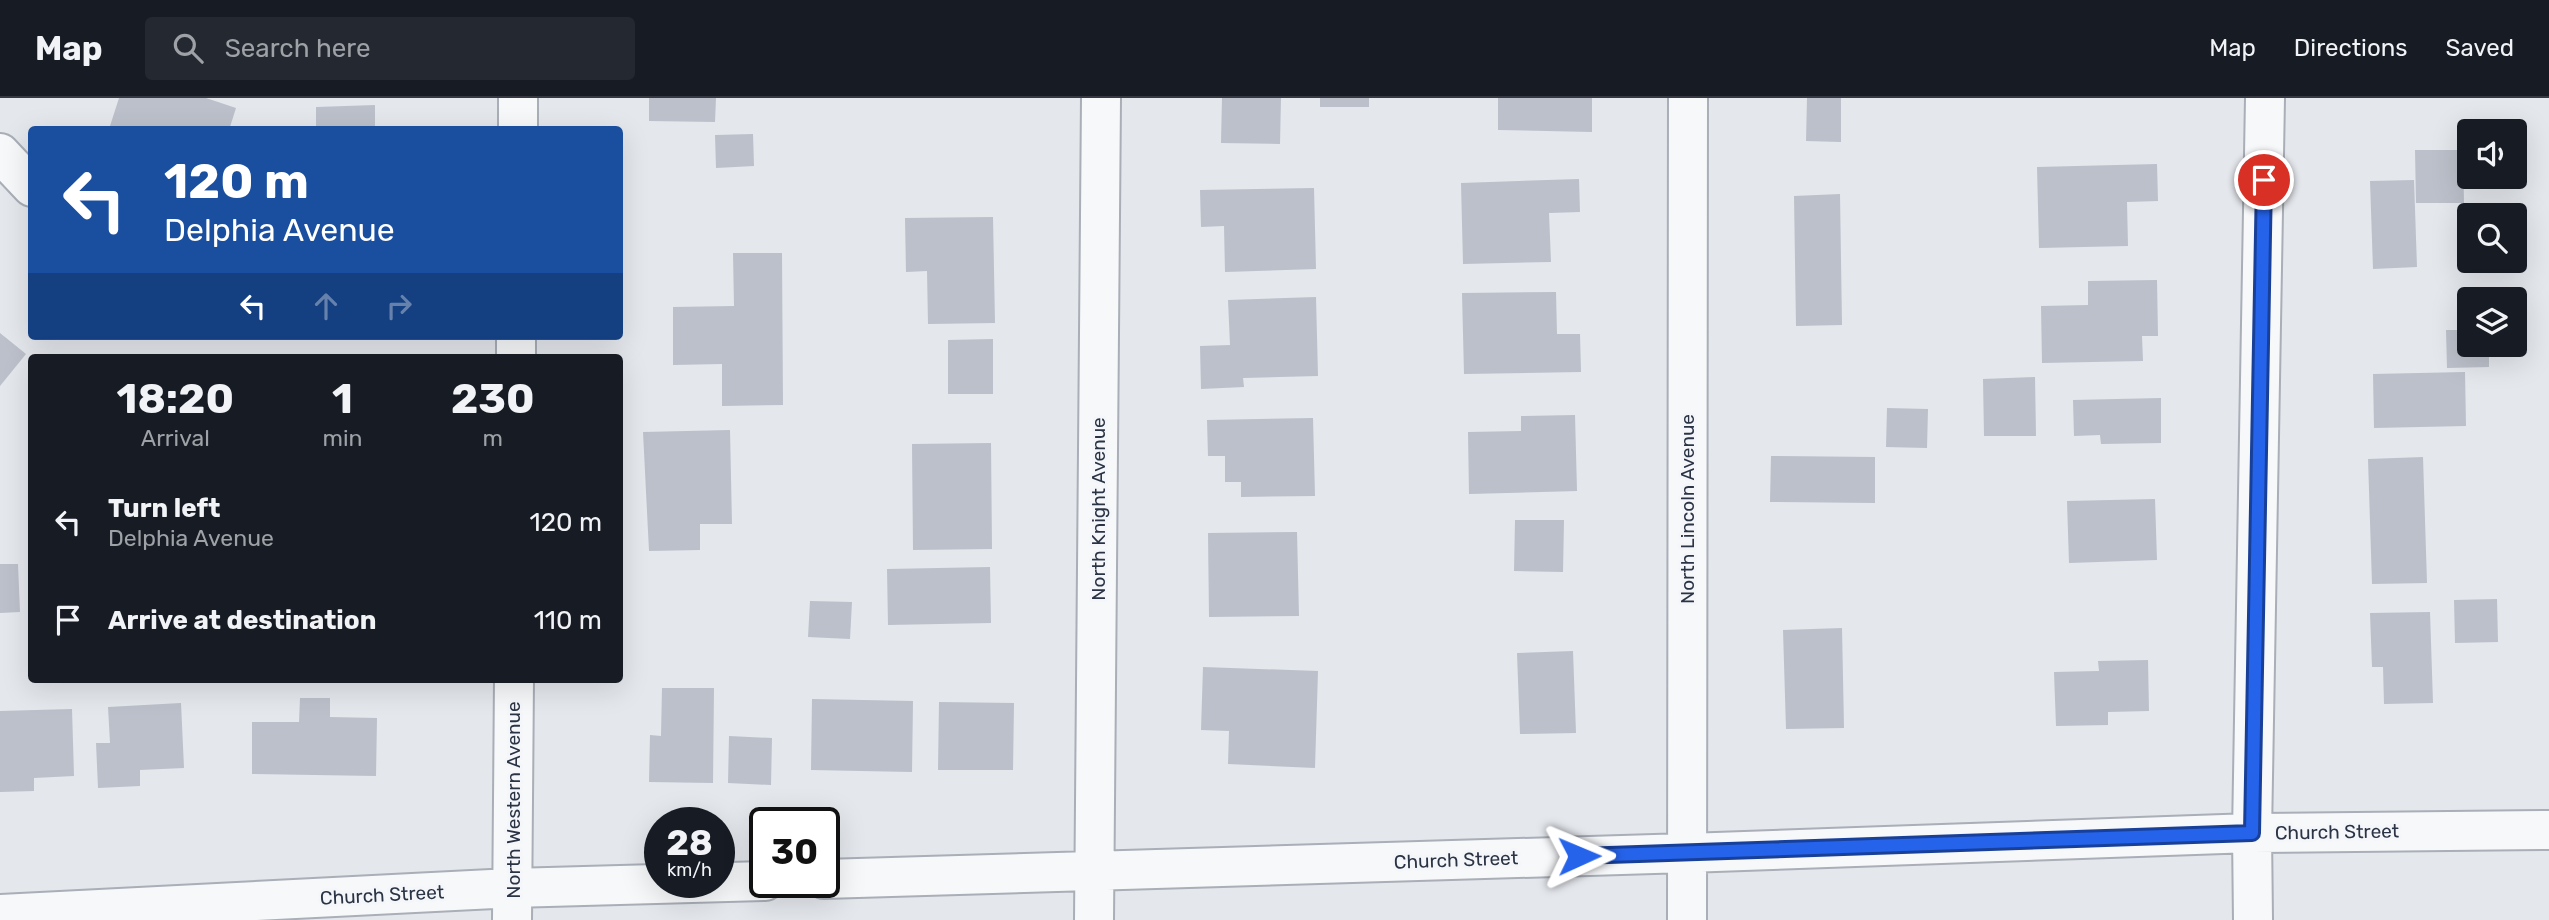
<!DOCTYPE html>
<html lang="en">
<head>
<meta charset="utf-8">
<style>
  :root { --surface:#171b24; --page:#242831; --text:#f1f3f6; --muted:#9ea1a6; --line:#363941 }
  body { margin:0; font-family:Rubik,sans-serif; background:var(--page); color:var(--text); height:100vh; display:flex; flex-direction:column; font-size:26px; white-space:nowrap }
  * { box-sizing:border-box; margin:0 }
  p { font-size:23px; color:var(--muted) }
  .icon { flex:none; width:38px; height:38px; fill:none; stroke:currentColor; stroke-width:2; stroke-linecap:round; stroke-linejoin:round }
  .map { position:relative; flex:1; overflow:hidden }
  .drawer { position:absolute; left:28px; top:256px; width:595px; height:329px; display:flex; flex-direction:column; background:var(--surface); border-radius:7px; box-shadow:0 7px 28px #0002 }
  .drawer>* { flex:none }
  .guide { position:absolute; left:28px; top:28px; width:595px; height:214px; border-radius:7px; box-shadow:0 7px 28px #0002; background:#1a4fa0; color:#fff; overflow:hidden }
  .tools { position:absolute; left:2457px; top:21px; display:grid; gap:14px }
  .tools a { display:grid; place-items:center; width:70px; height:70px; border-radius:7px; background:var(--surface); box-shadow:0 7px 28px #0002; font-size:35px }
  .speed { position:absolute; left:644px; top:709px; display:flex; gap:14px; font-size:35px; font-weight:700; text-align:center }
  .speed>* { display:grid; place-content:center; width:91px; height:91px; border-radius:50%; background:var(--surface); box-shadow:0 7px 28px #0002; line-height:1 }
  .speed small { font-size:18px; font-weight:400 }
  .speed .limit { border:4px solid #111; border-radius:10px; background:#fff; color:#111 }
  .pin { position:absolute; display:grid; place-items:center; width:60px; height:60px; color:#fff; margin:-30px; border:4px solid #fff; border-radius:50%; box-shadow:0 2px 7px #0007 }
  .me { position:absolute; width:77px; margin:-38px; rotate:89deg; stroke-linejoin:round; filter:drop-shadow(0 0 5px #0008) }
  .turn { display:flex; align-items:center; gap:24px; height:147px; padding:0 21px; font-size:32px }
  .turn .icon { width:91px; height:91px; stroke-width:2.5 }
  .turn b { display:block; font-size:49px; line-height:60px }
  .lanes { display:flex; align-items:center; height:66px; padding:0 21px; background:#0003; justify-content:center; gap:35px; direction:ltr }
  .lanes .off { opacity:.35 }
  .eta { display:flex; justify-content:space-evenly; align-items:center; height:119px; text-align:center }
  .eta b { font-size:42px; font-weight:700; line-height:49px }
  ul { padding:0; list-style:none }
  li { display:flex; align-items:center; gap:21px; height:98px; padding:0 21px }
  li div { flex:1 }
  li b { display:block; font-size:26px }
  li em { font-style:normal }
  header { display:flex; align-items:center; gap:42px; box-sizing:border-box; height:98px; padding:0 35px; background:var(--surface); border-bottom:2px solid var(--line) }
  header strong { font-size:33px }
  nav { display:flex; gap:38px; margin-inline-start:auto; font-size:24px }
  .search { width:490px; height:63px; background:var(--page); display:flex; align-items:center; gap:18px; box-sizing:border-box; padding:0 24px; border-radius:7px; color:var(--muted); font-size:26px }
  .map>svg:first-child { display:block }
</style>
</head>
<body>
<header>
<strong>Map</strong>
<div class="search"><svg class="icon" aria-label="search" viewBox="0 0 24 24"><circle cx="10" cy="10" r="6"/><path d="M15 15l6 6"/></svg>Search here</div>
<nav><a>Map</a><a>Directions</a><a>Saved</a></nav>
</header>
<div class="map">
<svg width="2549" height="822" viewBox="0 0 2549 822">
  <rect width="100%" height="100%" fill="#e4e7ec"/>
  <path fill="#bbc0ca" d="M119,0h87l30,10 -7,22h-108l-11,-4z
    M649,0h67l-1,24 -66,-1z
    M1222,0h59l-1,46 -59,-1z
    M1320,0h49v9h-49z
    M1498,0h94v34l-94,-2z
    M1807,0h34v44l-35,-1z
    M375,7v25h-59v-23z
    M753,36l1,32 -38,2 -1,-33z
    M2415,52h48l1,53h-48z
    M2157,66l1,37 -31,1 1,44 -89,2 -2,-81z
    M1579,81l1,33 -31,1 2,49 -88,2 -2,-81z
    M2414,82l3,87 -44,2 -3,-88z
    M1314,90l2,81 -91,3 -1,-46 -23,1 -1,-37z
    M1840,96l2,131 -46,1 -2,-130z
    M993,119l2,106 -67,1 -1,-53 -21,1 -1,-54z
    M733,155h49l1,152 -61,1v-42l-49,1v-58l61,-1z
    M2157,182l1,56h-16l1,25 -101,2 -1,-57 47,-1v-24z
    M1556,194l1,42h23l1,38 -117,2 -2,-81z
    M1316,199l2,79 -75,2 1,9 -43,2 -1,-43 30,-1 -2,-45z
    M2446,232h23v15h20v22l-42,1z
    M0,235l26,21 -26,32z
    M993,241v55h-45v-54z
    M2465,274l1,54 -92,2 -1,-54z
    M2035,279l1,59h-52l-1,-57z
    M2161,300v45l-60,1 -1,-9 -26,1 -1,-36z
    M1887,310l41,1 -1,39 -41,-1z
    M1575,317l2,76 -108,3 -1,-62 53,-1v-15z
    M1313,320l2,78 -74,1v-15h-16v-26h-17l-1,-36z
    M730,332l2,94h-32v26l-51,1 -6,-119z
    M991,345l1,106 -79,1 -1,-106z
    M1771,358l104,1v46l-105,-1z
    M2423,359l4,126 -55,1 -4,-125z
    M2155,401l2,61 -88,3 -2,-62z
    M1515,422h49l-1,52 -49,-1z
    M1297,434l2,84 -90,1 -1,-84z
    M0,466h18l2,48 -20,1z
    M990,469l1,56 -103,2 -1,-56z
    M2497,501l1,43 -43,1 -1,-43z
    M810,503l42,1 -2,37 -42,-2z
    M2430,514l3,91 -49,1 -1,-37h-11l-2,-54z
    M1842,530l2,100 -58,1 -3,-99z
    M1573,553l3,82 -56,1 -3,-81z
    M2148,562l1,51 -41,1v13l-52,1 -2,-54 45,-1 -1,-10z
    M1203,569l115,4 -3,97 -87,-4 1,-33 -28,-1z
    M662,590h52l-1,95 -64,-1 1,-47 11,1z
    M300,600h30v19l47,1 -1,58 -124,-2v-52h47z
    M812,601l101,2 -1,71 -101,-2z
    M939,604l75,1 -1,67h-75z
    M181,605l3,65 -44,2v16l-42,2 -2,-45h14l-2,-36z
    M72,611l2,67 -40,2v13l-34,1v-81z
    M729,638l43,2 -1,47 -43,-2z"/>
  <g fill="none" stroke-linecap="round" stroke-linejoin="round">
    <defs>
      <path id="minor" d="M518,32v-32
        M0,55l32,34
        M516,259v-21
        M824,781l863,-26 565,-20 297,-3
        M0,816l512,-26 253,-7
        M512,822l2,-241
        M1094,822l7,-822
        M1687,822l1,-822
        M2253,822l-1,-87 13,-735"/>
    </defs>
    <use href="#minor" stroke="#a9aeb7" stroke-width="42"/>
    <use href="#minor" stroke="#f7f8fa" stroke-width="38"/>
  </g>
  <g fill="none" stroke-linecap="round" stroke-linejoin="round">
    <defs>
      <path id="route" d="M1579,758l673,-23 12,-653"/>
    </defs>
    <use href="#route" stroke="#184099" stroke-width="18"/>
    <use href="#route" stroke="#2563eb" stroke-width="12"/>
  </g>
  <g text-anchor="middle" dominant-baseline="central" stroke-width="6" stroke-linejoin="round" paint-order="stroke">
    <g font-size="19" fill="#2b3445" stroke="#f4f6f9">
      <text transform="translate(1098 411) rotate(-90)">North Knight Avenue</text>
      <text transform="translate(1687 411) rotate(-90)">North Lincoln Avenue</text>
      <text transform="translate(513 702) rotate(-90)">North Western Avenue</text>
      <text transform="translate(2337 734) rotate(-1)">Church Street</text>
      <text transform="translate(1456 762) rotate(-2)">Church Street</text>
      <text transform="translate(382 797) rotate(-3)">Church Street</text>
    </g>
  </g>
</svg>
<div class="tools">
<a><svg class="icon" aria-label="sound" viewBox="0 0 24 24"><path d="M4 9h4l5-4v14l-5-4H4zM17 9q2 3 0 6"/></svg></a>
<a><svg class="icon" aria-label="search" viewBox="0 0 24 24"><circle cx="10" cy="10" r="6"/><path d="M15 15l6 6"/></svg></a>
<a><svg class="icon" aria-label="layers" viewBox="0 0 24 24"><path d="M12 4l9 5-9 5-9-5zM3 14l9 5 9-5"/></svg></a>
</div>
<div class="speed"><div>28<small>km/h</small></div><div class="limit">30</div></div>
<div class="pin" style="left:2264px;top:82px;background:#d93025"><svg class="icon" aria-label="arrive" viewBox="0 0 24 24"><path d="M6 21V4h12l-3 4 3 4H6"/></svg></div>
<svg class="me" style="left:1579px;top:758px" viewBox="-20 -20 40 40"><path d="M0-17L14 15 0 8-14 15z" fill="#2563eb" stroke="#fff" stroke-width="4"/></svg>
<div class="guide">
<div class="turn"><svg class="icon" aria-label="left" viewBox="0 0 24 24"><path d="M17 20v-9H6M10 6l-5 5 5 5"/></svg><div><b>120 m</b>Delphia Avenue</div></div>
<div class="lanes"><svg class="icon" aria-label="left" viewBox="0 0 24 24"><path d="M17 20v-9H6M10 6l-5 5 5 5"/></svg><svg class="icon off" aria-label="ahead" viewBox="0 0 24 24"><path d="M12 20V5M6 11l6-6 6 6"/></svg><svg class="icon off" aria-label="right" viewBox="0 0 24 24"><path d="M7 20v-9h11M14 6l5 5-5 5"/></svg></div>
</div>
<section class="drawer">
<div class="eta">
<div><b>18:20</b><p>Arrival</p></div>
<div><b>1</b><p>min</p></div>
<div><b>230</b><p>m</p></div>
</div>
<ul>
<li><svg class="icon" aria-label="left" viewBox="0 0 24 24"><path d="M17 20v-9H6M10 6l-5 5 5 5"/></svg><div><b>Turn left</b><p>Delphia Avenue</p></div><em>120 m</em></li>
<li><svg class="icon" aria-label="arrive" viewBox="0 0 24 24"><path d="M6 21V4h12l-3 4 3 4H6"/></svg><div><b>Arrive at destination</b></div><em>110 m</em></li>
</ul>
</section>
</div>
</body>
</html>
